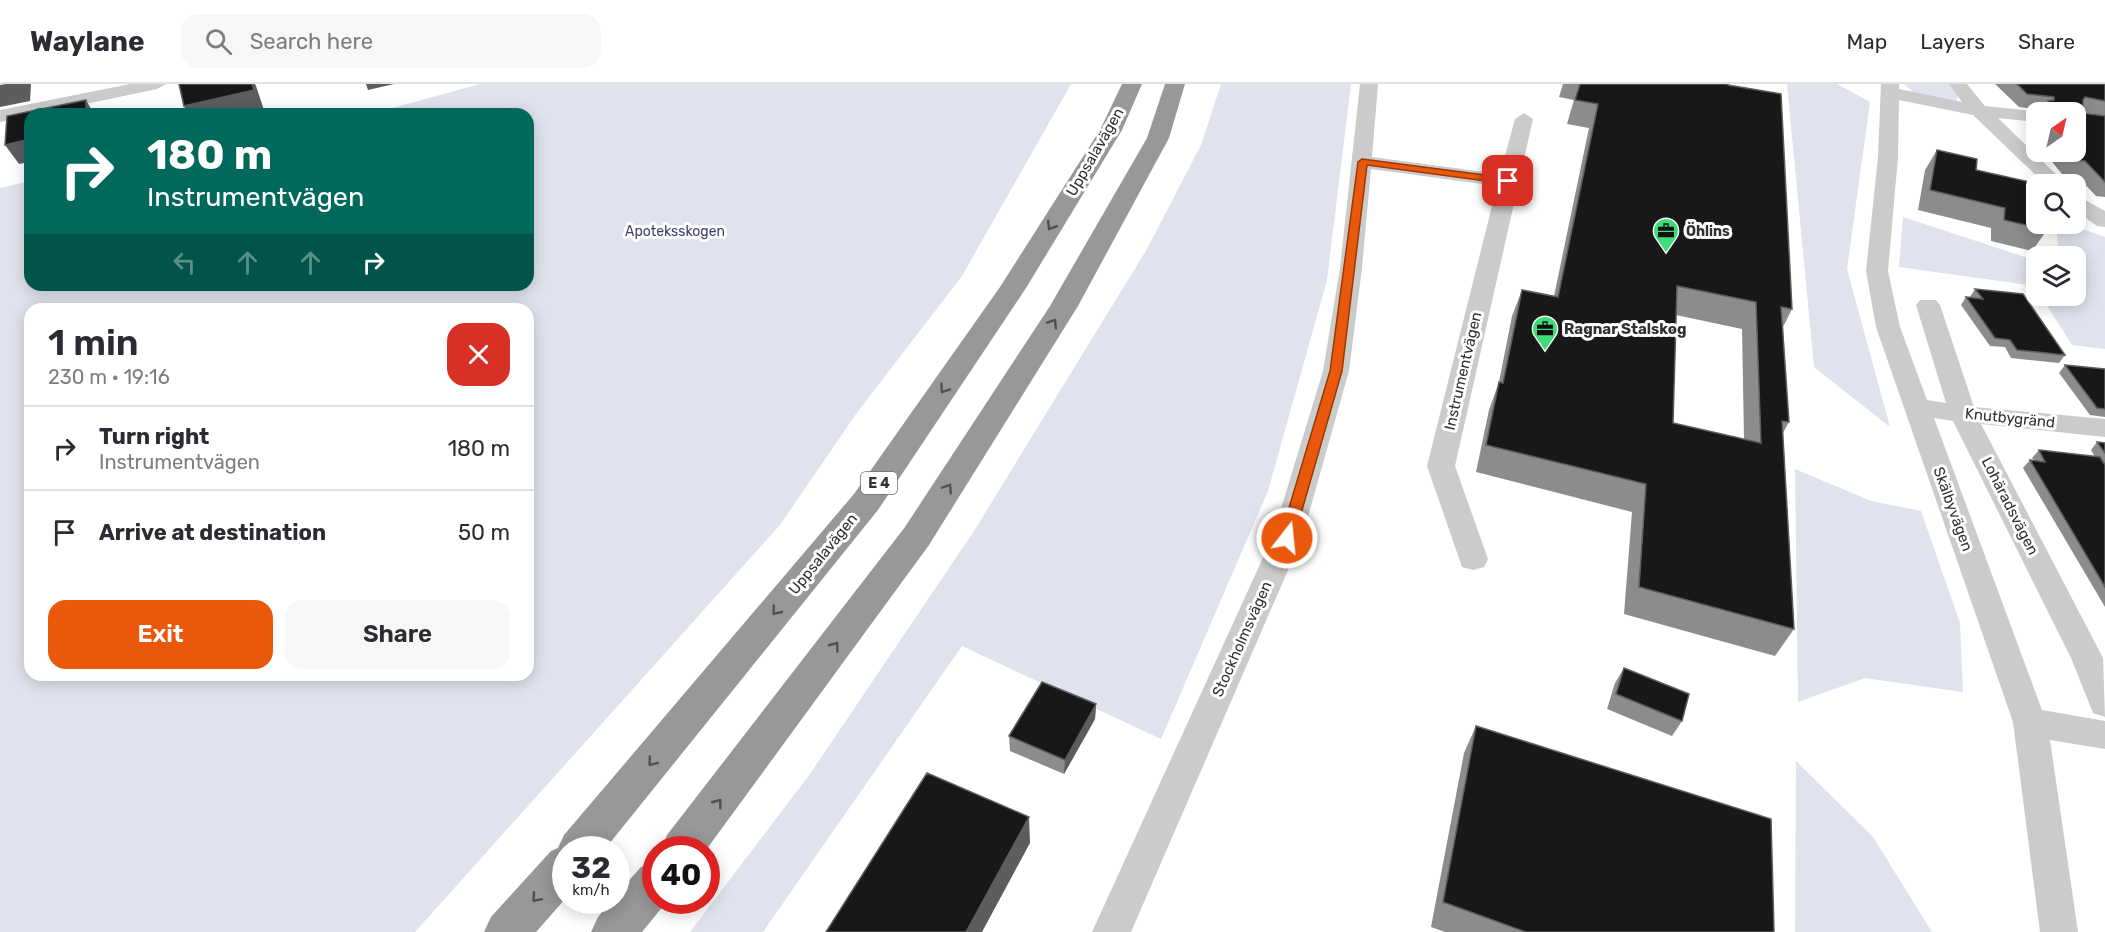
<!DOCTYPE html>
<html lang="en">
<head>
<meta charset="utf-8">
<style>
  :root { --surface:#fff; --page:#f7f7f7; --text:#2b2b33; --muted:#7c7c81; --line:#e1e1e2; --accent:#ea580c }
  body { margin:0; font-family:Rubik,sans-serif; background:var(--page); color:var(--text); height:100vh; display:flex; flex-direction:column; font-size:22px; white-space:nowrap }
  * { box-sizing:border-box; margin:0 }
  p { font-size:20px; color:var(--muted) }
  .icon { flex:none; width:33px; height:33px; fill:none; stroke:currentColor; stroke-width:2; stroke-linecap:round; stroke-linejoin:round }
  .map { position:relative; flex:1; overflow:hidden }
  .details { position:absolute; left:24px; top:219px; width:510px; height:378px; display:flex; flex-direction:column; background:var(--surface); border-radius:18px; box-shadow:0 3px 15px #0003 }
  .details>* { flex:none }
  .top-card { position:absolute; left:24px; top:24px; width:510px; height:183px; border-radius:18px; box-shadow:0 3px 15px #0003; background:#00695c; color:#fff; overflow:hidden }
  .needle { width:39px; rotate:34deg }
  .tools { position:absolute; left:2026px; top:18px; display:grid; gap:12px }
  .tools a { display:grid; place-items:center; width:60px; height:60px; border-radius:12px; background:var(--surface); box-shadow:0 3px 15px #0003; font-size:30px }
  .speed { position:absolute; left:552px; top:752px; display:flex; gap:12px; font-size:30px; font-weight:700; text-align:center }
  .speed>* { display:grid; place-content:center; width:78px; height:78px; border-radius:50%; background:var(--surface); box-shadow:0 3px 15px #0003; line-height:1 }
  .speed small { font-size:15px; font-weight:400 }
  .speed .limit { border:9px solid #d22; background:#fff; color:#111 }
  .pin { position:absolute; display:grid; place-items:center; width:51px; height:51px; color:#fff; margin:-26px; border-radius:12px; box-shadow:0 3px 9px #0006 }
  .me { position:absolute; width:66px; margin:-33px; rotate:16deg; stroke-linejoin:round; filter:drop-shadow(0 0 4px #0008) }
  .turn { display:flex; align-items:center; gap:21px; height:126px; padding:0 24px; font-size:27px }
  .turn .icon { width:78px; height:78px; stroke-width:2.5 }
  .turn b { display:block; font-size:42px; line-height:51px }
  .lanes { display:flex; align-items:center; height:57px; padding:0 24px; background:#0003; justify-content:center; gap:30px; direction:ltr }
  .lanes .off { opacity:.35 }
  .round { display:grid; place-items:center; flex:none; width:63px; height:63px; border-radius:18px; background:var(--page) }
  .summary { display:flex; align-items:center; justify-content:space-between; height:102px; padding:0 24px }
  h1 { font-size:36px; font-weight:600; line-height:45px }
  .primary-button { display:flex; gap:12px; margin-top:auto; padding:12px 24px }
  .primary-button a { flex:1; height:69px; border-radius:18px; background:var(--accent); color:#fff; font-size:24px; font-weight:600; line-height:69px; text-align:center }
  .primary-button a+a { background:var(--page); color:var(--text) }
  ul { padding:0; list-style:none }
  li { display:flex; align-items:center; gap:18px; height:84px; padding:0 24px; border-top:2px solid var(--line) }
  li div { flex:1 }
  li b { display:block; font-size:22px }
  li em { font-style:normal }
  header { display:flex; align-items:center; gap:36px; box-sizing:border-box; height:84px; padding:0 30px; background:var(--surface); border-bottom:2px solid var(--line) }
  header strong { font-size:28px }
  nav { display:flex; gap:33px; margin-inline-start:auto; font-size:21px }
  .search { width:420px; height:54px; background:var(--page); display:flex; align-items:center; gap:15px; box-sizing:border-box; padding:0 21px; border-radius:18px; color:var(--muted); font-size:22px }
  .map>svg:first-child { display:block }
</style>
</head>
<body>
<header>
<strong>Waylane</strong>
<div class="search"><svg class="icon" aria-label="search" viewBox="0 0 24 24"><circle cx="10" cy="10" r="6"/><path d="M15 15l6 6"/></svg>Search here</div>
<nav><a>Map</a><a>Layers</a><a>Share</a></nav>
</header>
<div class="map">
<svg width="2105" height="848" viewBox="0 0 2105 848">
  <rect width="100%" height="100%" fill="#fff"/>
  <path fill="#e0e2ed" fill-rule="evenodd" d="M480,0h591l-109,192 -106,138 -76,111 -365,407h-415v-744l30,-7v104h498v-171h-172l22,-2zM30,225h498v366h-498z
    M1221,0h130l-24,196 -59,211 -107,248 -199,-93 -199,286h-73l120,-158 164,-243 173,-282 54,-104z
    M1787,0h50l33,18 -23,167 43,158 -76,-60z
    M1904,0h46l10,11 -4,6 -42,-8z
    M1903,133l134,44v28l-2,-3 -136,-19z
    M2056,140h12l37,13v112l-33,-4 -31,-49h35v-40h-17z
    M1795,385l76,32 50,10 39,112 3,69 -98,-14 -67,24z
    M1796,677l77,76 59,95h-137z"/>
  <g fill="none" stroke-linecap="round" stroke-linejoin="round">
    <path fill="#cbcbcb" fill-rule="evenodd" d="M130,0h36l-9,5 -157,33v-12z
      M1360,0h18l-6,73 128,17 15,-55 9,-6 9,6 -78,347 33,93 -4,8 -11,3 -11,-3 -35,-101 70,-280 -126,-17 -9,99 -13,103 -47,167 -171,394h-39l180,-394 51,-167 17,-103z
      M1881,0h18v5l63,13 -13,-18h18l18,22 59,6h-7v10l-39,-4 68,66h-21l-72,-69 -74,-15 -1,57 -10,114 12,56 27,73 19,3 -30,-98 4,-5h16l4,5 34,102 131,12v18l-124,-13 122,234 2,59 -12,-4 -22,-55 -118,-237 -19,-3 108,292 63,11v28l-55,-9 28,192h-38l-27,-210 -137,-395 -10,-56 12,-114z
      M2076,111l29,16v16l-8,-1 -21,-15z"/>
    <path fill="#989898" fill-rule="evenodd" d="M1122,0h20l-20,46 -96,158 -148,222 -273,339h-39v49l-30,34h-52l7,-15 60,-66 7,-3 6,-13 290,-341 146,-207 100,-157z
      M1165,0h20l-16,54 -91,168 -149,239 -223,305 -45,-1 6,-14 238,-308 145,-221 97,-168z
      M656,777v39h12l-26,32h-51l7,-15 14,-17h4v-5l25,-28z"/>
  </g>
  <path fill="#8c8c8c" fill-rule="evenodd" d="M1563,0h165l64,225 -9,18 6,95 -6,11 11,196 -19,27 -151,-42 8,-102 -156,-40 13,-62 10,-28 13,-66 10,-26 32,6 35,-168 -22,-4 7,-24 -15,-3zM1676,231l66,14 2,110 -71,-16z
    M1995,0h110v32l-22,-4v1l22,3v81l-9,-1 -20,-21 -14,-1 -18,-22h32v-40h-36l2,-2 -23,-3z
    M1937,66l39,20 71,60 -15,21 -41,-10v-13l-73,-18 7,-40z
    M1975,205l90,66 -6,8 -48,-5 -6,-11 -15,-1 -29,-41 5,-8 5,1 -1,-1z
    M2065,281l40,4v48l-15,-2 -31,-42z
    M2097,358l8,1v164l-82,-139 7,-8h4l-2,-2 7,-8 56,7 -4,-7z
    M1624,584l58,53 -10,15 -65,-27 8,-26z
    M1096,620l-1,15 -31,55 -54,-23 -1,-15z
    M1476,642l298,206h-329l-14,-5 33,-174z"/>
  <path fill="#5d5d5d" d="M6,0h25l-1,17 -30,6v-22z
    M252,0h3l1,2 8,24 -20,4h-56l-4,-8z
    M366,0h28l-26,6z
    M86,16l8,14h-8z
    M30,55v23l-11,2 -14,-19z
    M1096,620l-1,15 -31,55 1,-14z
    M1029,733l1,26 -48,89h-16z"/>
  <path fill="#181818" stroke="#5d5d5d" stroke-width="1.5" fill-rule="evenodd" d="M179,0h73l2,6 -70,16z
    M1580,0h148v1l53,9 11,215 -11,-2 8,115 -7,-1 12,208 -155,-42 7,-103 -160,-39 13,-63 4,1 19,-93 36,7 40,-193 -23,-4zM1677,202l79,16 5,141 -88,-20z
    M2017,0h88v17l-20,-4 -2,3v13l22,3v66l-20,-21 -14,-1 -7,-8h12v-40h-29l-2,-1 3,-2v-8l6,-1v-3l-27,-3z
    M86,16v14h-56v25l-25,6 2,-29z
    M1937,66l40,9 -1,11 62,14 -1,40h10v6l-43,-10 1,-12 -75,-18z
    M1975,205l48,5 42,61 -48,-5 -7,-10 -15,-2 -29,-41 17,2z
    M2065,281l40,4v40l-8,-1z
    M2097,358l8,1v10z
    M2039,366l61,7 5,8v122l-75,-127 15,2z
    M1624,584l65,26 -7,27 -66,-27z
    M1042,598l54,22 -31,56 -56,-24z
    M1476,642l295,93 3,113h-248l-83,-30z
    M927,689l102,44 -63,115h-140z"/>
  <defs><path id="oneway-chevron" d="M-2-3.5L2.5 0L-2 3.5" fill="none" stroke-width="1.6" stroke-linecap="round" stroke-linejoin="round" transform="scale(1.5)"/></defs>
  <g stroke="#505050">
    <use href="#oneway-chevron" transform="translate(1051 142) rotate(122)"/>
    <use href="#oneway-chevron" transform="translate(1053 239) rotate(-57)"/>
    <use href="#oneway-chevron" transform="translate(944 305) rotate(124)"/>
    <use href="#oneway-chevron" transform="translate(948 404) rotate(-57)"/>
    <use href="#oneway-chevron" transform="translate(776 527) rotate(129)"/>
    <use href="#oneway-chevron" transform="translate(835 562) rotate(-53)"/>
    <use href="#oneway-chevron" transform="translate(652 678) rotate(129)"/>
    <use href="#oneway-chevron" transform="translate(718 719) rotate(-53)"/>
    <use href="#oneway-chevron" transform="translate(536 814) rotate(131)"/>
  </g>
  <path fill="#ea580c" stroke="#983908" stroke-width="1.5" d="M1362,75l146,19 5,3 -5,3 -141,-19 -25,206 -48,167 -7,5 -7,-5 50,-167 28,-209z"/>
  <defs>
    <symbol id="office-pin" viewBox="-11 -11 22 30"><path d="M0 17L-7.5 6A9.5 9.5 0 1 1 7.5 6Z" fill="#3fdc7a" stroke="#fff"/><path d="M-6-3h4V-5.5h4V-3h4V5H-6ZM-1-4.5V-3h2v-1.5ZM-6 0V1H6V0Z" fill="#111"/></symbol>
  </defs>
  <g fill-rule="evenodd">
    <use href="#office-pin" x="1651" y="132" width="30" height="40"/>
    <use href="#office-pin" x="1530" y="230" width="30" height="40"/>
  </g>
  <g text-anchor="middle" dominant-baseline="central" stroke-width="6" stroke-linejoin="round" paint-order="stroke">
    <g font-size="14" fill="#40416b" stroke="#fff">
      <text x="675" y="147">Apoteksskogen</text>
    </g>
    <g font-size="14" font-weight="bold" fill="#313131" stroke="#fff" text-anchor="start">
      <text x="1686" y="147">Öhlins</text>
    </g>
    <rect fill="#fff" stroke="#6f6f6f" stroke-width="1.5" x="861" y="388" width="36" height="22" rx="4.5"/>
    <g font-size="14" font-weight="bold" fill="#313131">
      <text x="879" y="399">E 4</text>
    </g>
    <g font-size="15" fill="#313131" stroke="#fff">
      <text transform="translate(1095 68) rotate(-60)">Uppsalavägen</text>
      <text transform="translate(1463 287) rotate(-77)">Instrumentvägen</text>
      <text transform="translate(2010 334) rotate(6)">Knutbygränd</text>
      <text transform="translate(2010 422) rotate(63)">Lohäradsvägen</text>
      <text transform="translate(1953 425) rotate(70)">Skälbyvägen</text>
      <text transform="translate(823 470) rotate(-51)">Uppsalavägen</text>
      <text transform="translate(1242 555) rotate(-66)">Stockholmsvägen</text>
    </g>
    <g font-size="15" font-weight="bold" fill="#313131" stroke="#fff" text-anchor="start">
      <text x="1564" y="245">Ragnar Stalskog</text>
    </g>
  </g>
</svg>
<div class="tools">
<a><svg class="needle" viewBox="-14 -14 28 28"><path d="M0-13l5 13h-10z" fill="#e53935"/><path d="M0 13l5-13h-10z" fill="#7c7c81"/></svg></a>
<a><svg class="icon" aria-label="search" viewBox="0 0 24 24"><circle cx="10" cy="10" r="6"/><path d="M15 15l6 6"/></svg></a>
<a><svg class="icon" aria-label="layers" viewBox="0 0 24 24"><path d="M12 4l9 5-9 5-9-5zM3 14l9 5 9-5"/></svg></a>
</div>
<div class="speed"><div>32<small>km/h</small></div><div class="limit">40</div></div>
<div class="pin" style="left:1508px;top:97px;background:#d93025"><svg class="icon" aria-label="arrive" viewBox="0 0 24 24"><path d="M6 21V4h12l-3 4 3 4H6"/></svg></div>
<svg class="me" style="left:1287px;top:454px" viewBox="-20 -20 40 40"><circle r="17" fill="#ea580c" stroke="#fff" stroke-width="3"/><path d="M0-11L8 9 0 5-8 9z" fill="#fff"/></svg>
<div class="top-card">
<div class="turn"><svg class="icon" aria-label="right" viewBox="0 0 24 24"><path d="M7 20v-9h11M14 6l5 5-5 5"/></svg><div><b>180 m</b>Instrumentvägen</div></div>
<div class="lanes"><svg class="icon off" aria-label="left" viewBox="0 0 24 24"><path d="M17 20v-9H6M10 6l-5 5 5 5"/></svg><svg class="icon off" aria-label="ahead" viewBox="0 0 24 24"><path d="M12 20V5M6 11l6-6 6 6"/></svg><svg class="icon off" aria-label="ahead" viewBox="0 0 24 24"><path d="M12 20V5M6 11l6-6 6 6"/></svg><svg class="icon" aria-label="right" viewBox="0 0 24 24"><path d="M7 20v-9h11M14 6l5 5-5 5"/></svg></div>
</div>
<section class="details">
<div class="summary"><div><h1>1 min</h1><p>230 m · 19:16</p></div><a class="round" style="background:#d93025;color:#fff"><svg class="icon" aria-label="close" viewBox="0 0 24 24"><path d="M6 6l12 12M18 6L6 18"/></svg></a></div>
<ul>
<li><svg class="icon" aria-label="right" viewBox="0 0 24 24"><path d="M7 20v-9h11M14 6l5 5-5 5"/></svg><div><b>Turn right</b><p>Instrumentvägen</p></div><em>180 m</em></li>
<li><svg class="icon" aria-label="arrive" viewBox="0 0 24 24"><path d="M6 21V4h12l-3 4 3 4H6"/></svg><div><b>Arrive at destination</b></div><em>50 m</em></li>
</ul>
<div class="primary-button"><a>Exit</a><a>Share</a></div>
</section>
</div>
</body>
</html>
